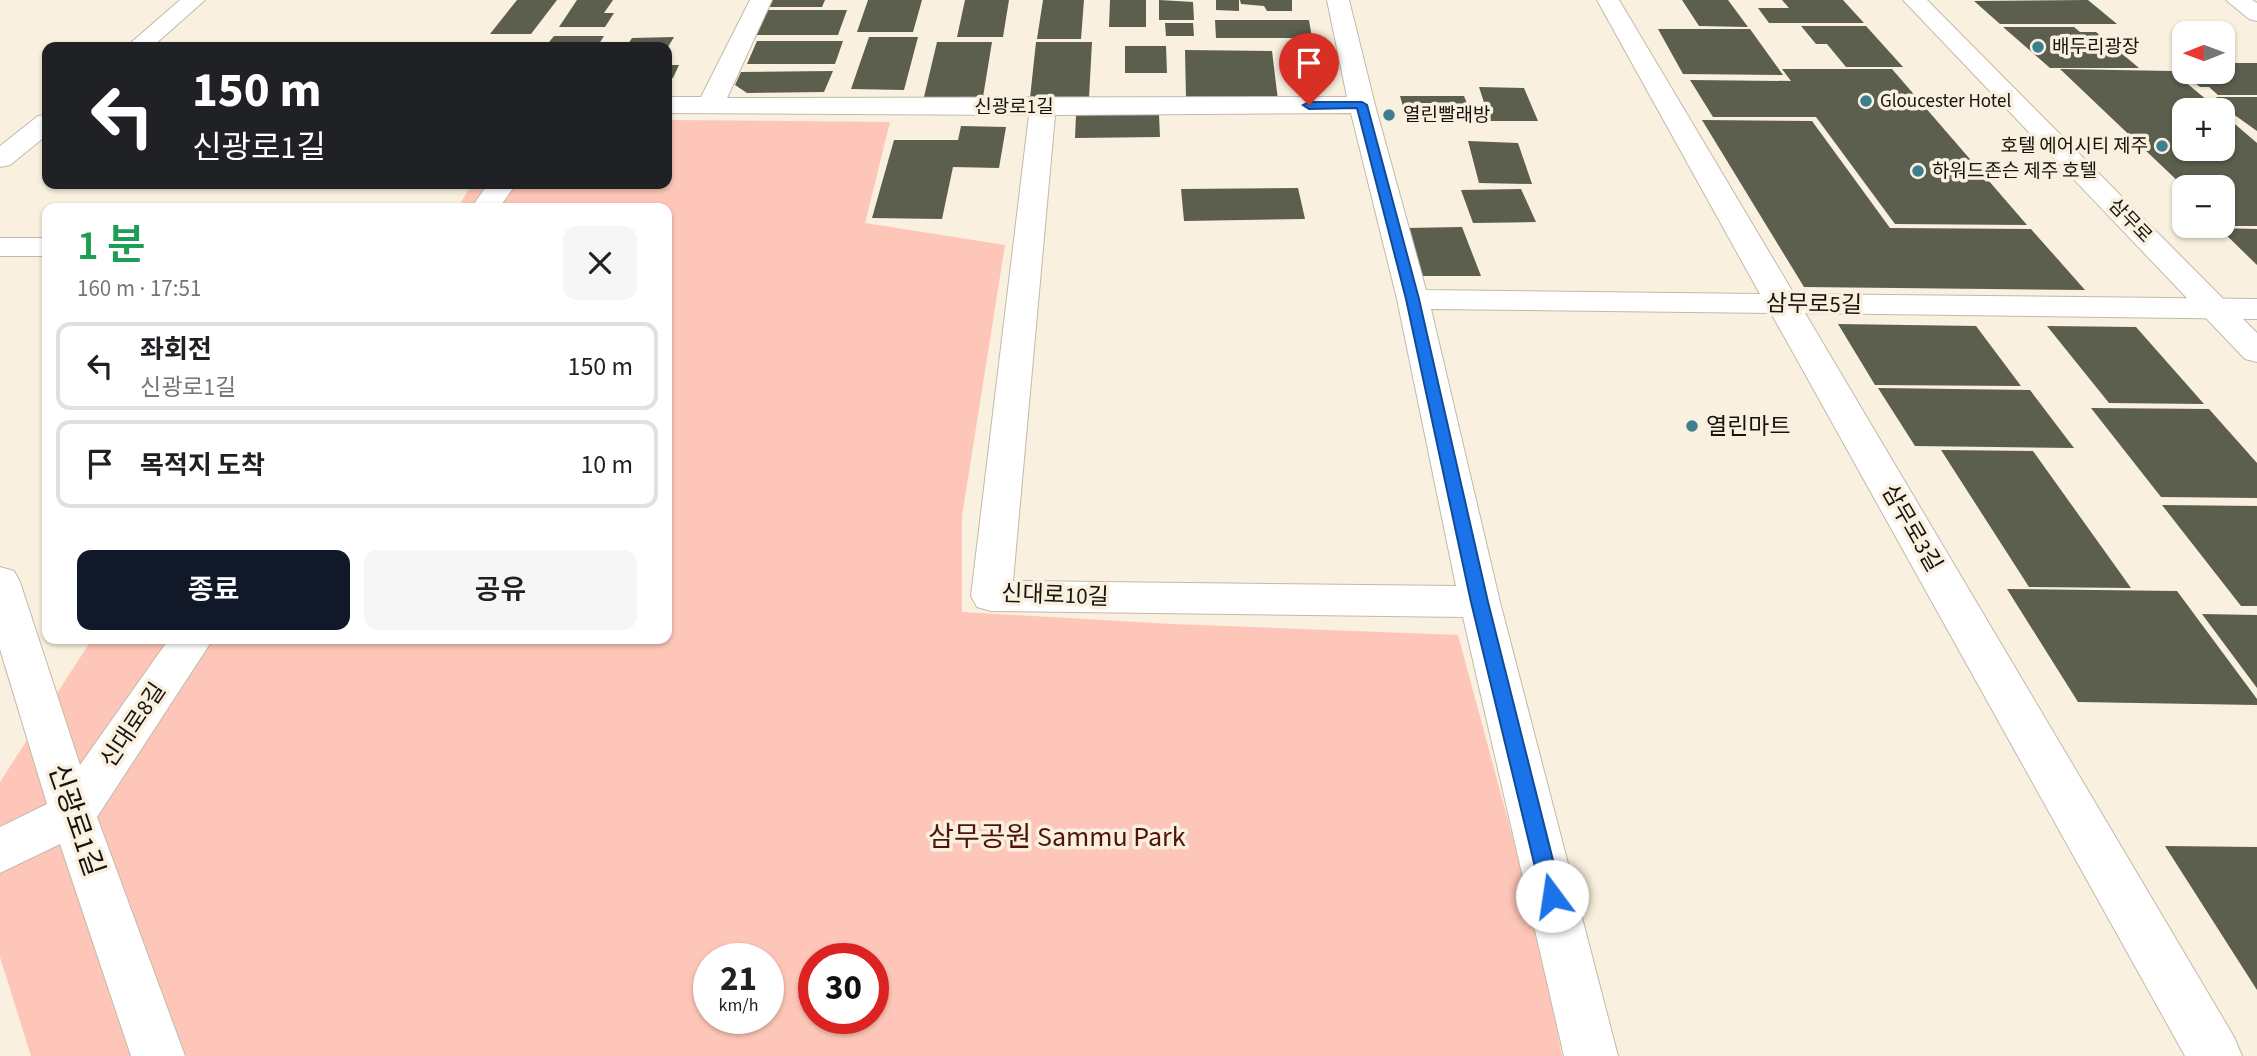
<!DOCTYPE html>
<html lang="ko">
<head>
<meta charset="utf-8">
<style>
  :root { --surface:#fff; --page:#f6f6f6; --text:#202124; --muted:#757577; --line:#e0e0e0; --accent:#111827 }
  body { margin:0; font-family:"Source Sans 3","Noto Sans KR",sans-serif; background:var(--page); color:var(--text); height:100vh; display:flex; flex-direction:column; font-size:26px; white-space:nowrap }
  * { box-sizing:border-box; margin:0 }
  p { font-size:23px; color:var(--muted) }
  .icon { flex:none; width:38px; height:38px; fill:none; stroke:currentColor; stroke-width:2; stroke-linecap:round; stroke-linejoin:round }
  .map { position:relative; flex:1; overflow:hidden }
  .drawer { position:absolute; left:42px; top:203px; width:630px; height:441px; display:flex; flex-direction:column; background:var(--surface); border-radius:14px; box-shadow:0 2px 5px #0004 }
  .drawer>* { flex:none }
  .guide { position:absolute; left:42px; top:42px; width:630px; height:147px; border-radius:14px; box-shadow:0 2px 5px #0004; background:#202124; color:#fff; overflow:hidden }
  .needle { width:46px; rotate:269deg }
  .buttons { position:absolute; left:2172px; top:21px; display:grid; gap:14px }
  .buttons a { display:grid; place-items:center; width:63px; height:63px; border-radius:14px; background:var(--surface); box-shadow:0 2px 5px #0004; font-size:35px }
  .speed { position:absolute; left:693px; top:943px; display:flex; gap:14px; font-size:35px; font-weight:700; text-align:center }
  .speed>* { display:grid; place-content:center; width:91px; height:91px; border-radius:50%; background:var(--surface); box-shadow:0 2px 5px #0004; line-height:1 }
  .speed small { font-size:18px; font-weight:400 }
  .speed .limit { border:10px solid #d22; background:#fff; color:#111 }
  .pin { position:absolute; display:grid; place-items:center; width:60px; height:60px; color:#fff; margin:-72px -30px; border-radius:50% 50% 50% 0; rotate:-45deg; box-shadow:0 0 7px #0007 }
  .pin .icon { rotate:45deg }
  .me { position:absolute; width:77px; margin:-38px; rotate:346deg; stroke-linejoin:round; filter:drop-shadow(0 0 5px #0008) }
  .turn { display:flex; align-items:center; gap:24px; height:147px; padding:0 35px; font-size:32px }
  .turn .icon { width:91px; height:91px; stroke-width:2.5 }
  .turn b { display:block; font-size:49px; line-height:60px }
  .round { display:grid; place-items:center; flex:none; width:74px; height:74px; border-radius:14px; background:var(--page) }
  .summary { display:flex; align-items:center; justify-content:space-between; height:119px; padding:0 35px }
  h1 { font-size:42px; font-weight:600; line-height:52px; color:#1e9e55 }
  .cta { display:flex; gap:14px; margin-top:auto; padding:14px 35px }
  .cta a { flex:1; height:80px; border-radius:14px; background:var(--accent); color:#fff; font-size:28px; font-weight:600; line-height:80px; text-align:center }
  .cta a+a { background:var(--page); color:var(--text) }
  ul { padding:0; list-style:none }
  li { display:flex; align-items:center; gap:21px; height:88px; margin:0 14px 10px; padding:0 21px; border:4px solid var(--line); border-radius:14px }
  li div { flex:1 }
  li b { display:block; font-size:26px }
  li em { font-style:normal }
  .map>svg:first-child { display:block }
</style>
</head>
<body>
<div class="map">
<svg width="2257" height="1056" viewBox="0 0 2257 1056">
  <rect width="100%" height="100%" fill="#f9f0df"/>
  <path fill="#fec6b8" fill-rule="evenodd" d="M667,120l223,2 -25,101 140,22 -43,271v96l210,12 286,11 78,289 26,132h-1531l-31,-99v-175l92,-143h575v-431h-209l10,-18 11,-6h188zM709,959h59v59h-59zM814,959h59v59h-59z"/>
  <path fill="#5c5e4e" d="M517,0h40l-26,34h-41z
    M577,0h36l-9,13h10l-9,14h-46z
    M768,0h57l-3,7h-57z
    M868,0h54l-9,32h-56z
    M965,0h44l-6,37h-46z
    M1043,0h41l-3,39h-44z
    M1110,0h36v27h-37z
    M1159,0l34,2 1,18h-35z
    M1216,0h23v11l-23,-1z
    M1240,0h52v11h-25l-3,-5 -23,-2z
    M1682,0h46l20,27 -49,-1z
    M1782,0h61l21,23h-95l-11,-15h31z
    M2088,0l29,24h-117l-26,-23z
    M764,10h83l-9,25h-86z
    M1215,20h94l3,18h-96z
    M1165,23h28l1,13h-28z
    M1801,26h65l37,41h-57l-19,-23h-11z
    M2003,27h71l6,5h16l43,36h-89z
    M1658,29h92l33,46 -100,-1z
    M554,36h50l-7,11h-52z
    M674,37l-6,10h-42l6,-9z
    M869,37h49l-14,53 -53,-1z
    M757,41h86l-8,23h-88z
    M937,42h55l-9,55h-59z
    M1036,42h56l-3,56h-59z
    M1125,46h41l1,27h-42z
    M1185,50l87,1 6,49 -92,-1z
    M2178,63h6v9h38v-9h35v32h-39l-9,-8h-9l-25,-20h9z
    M667,65h12l-6,13h-6z
    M1782,69h110l135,156 -132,-1 -79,-107h-103l-23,-37 101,1z
    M2060,69l112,2 47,39h-35v39h38v-36l35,30v83h-32l-3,-39h-38z
    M833,71l-9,21 -77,1 -12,-8 6,-13z
    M1479,87l45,1 14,33h-48z
    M1400,96h64l10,25h-67z
    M2216,97h41v34l-28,-20h4z
    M1076,115h83l1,22 -85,1z
    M1702,120l110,1 78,107 141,1 54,61 -281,-3z
    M961,126l45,1 -7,41 -46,-1 -11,52 -70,-1 22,-78h64z
    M1468,141l50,2 14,41 -53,-1z
    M1298,188l7,31 -121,2 -3,-32z
    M1521,189l15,33 -63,1 -12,-33z
    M1462,227l19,49h-58l-17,-48z
    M2219,228l38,1v36z
    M1838,324l138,2 45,60 -146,-1z
    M2047,326l89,1 68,77 -95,-1z
    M1878,388l152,2 44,58 -159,-2z
    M2091,408l118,1 48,54v35l-96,-1z
    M1941,450l92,1 98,137 -102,-1z
    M2162,505l95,1v100h-16z
    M2007,589l170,2 80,108v6l-179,-3z
    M2202,614l55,1v73z
    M2165,846l92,1v143z"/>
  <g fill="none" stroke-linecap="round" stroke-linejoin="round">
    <defs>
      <path id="street" d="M180,0h25l-53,47h-26z
        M750,0h22l-45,98 620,-1 -20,-97h22l26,105 51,185 334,4 -163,-294h22l175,294 463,5v20l-452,-6 429,724 8,19h-57l-414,-743 -340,-4 69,293 118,454h-54l-101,-439 -472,-6 -14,-4 -6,-11 58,-481 -362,-2v-16h34zM1351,113l46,186 59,287 -443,-5 42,-466z
        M2226,0h26l5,3v18l-8,-2z
        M47,114v21l-37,30 -10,2v-21l38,-30z
        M488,184h28l-17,24h-28z
        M0,238h47v18h-47z
        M0,567l14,4 6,11 60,183 89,-126h44l-116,178 88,239h-54l-71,-212 -60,29v-46l47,-23 -47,-155z"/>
      <path id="secondary" d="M1903,0h24l330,333v29l-12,-3z"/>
    </defs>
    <use href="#street" stroke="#c2baa9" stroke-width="2"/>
    <use href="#secondary" stroke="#c2baa9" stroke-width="2"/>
    <use href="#street" fill="#fff" fill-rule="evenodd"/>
    <use href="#secondary" fill="#fff" fill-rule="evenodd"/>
  </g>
  <path fill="#1a73e8" stroke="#114b97" stroke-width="2" d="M1362,102l5,3 52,194 69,303 74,294 -3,6 -7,3 -7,-3 -3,-6 -71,-294 -65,-303 -49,-191 -48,1 -6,-4 6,-3z"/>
  <g fill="#3c7f8f" stroke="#f9f0df" stroke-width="2.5">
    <circle cx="2038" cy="47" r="7"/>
    <circle cx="1866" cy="101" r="7"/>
    <circle cx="1389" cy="115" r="7"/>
    <circle cx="2162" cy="146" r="7"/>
    <circle cx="1918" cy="171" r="7"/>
    <circle cx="1692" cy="426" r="7"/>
  </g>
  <g text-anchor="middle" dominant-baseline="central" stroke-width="7" stroke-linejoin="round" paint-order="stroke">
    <g font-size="19" fill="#17140e" stroke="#f9f0df" text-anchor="start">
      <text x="2052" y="47">배두리광장</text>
      <text x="1880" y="101">Gloucester Hotel</text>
      <text x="1403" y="115">열린빨래방</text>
      <text x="2148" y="146" text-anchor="end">호텔 에어시티 제주</text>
      <text x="1932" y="171">하워드존슨 제주 호텔</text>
    </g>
    <g font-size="19" fill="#17140e" stroke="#f9f0df">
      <text x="1014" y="107">신광로1길</text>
      <text transform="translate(2130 221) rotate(46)">삼무로</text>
    </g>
    <g font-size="23" fill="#17140e" stroke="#f9f0df">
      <text transform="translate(1814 304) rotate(1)">삼무로5길</text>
      <text transform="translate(1912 528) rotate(60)">삼무로3길</text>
      <text transform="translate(1055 595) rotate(2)">신대로10길</text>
      <text transform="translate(133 725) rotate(-56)">신대로8길</text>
    </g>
    <g font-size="23" fill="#17140e" stroke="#f9f0df" text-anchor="start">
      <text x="1706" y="426">열린마트</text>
    </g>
    <g font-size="28" fill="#17140e" stroke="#f9f0df">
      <text transform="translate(76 820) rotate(71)">신광로1길</text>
    </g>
    <g font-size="28" fill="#501408" stroke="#f9f0df">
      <text x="1057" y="837">삼무공원 Sammu Park</text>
    </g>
  </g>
</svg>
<div class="buttons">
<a><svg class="needle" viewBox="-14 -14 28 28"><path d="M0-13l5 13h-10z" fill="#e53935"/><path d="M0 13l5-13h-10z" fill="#757577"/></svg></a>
<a>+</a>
<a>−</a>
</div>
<div class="speed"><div>21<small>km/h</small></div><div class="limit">30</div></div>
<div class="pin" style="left:1309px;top:105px;background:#d93025"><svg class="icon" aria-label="arrive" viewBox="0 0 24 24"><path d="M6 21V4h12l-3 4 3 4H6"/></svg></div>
<svg class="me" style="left:1552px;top:896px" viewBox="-20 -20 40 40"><circle r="19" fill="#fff"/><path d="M0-13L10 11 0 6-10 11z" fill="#1a73e8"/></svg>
<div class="guide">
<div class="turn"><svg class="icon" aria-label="left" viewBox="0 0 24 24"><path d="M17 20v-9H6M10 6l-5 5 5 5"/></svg><div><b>150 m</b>신광로1길</div></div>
</div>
<section class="drawer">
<div class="summary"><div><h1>1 분</h1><p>160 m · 17:51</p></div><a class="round"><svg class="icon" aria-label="close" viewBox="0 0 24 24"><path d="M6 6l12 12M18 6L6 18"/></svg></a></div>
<ul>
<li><svg class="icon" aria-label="left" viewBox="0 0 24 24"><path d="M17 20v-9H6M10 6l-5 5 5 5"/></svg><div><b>좌회전</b><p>신광로1길</p></div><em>150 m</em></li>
<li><svg class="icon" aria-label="arrive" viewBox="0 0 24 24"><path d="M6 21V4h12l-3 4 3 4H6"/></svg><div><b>목적지 도착</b></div><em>10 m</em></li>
</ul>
<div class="cta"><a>종료</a><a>공유</a></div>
</section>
</div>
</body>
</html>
